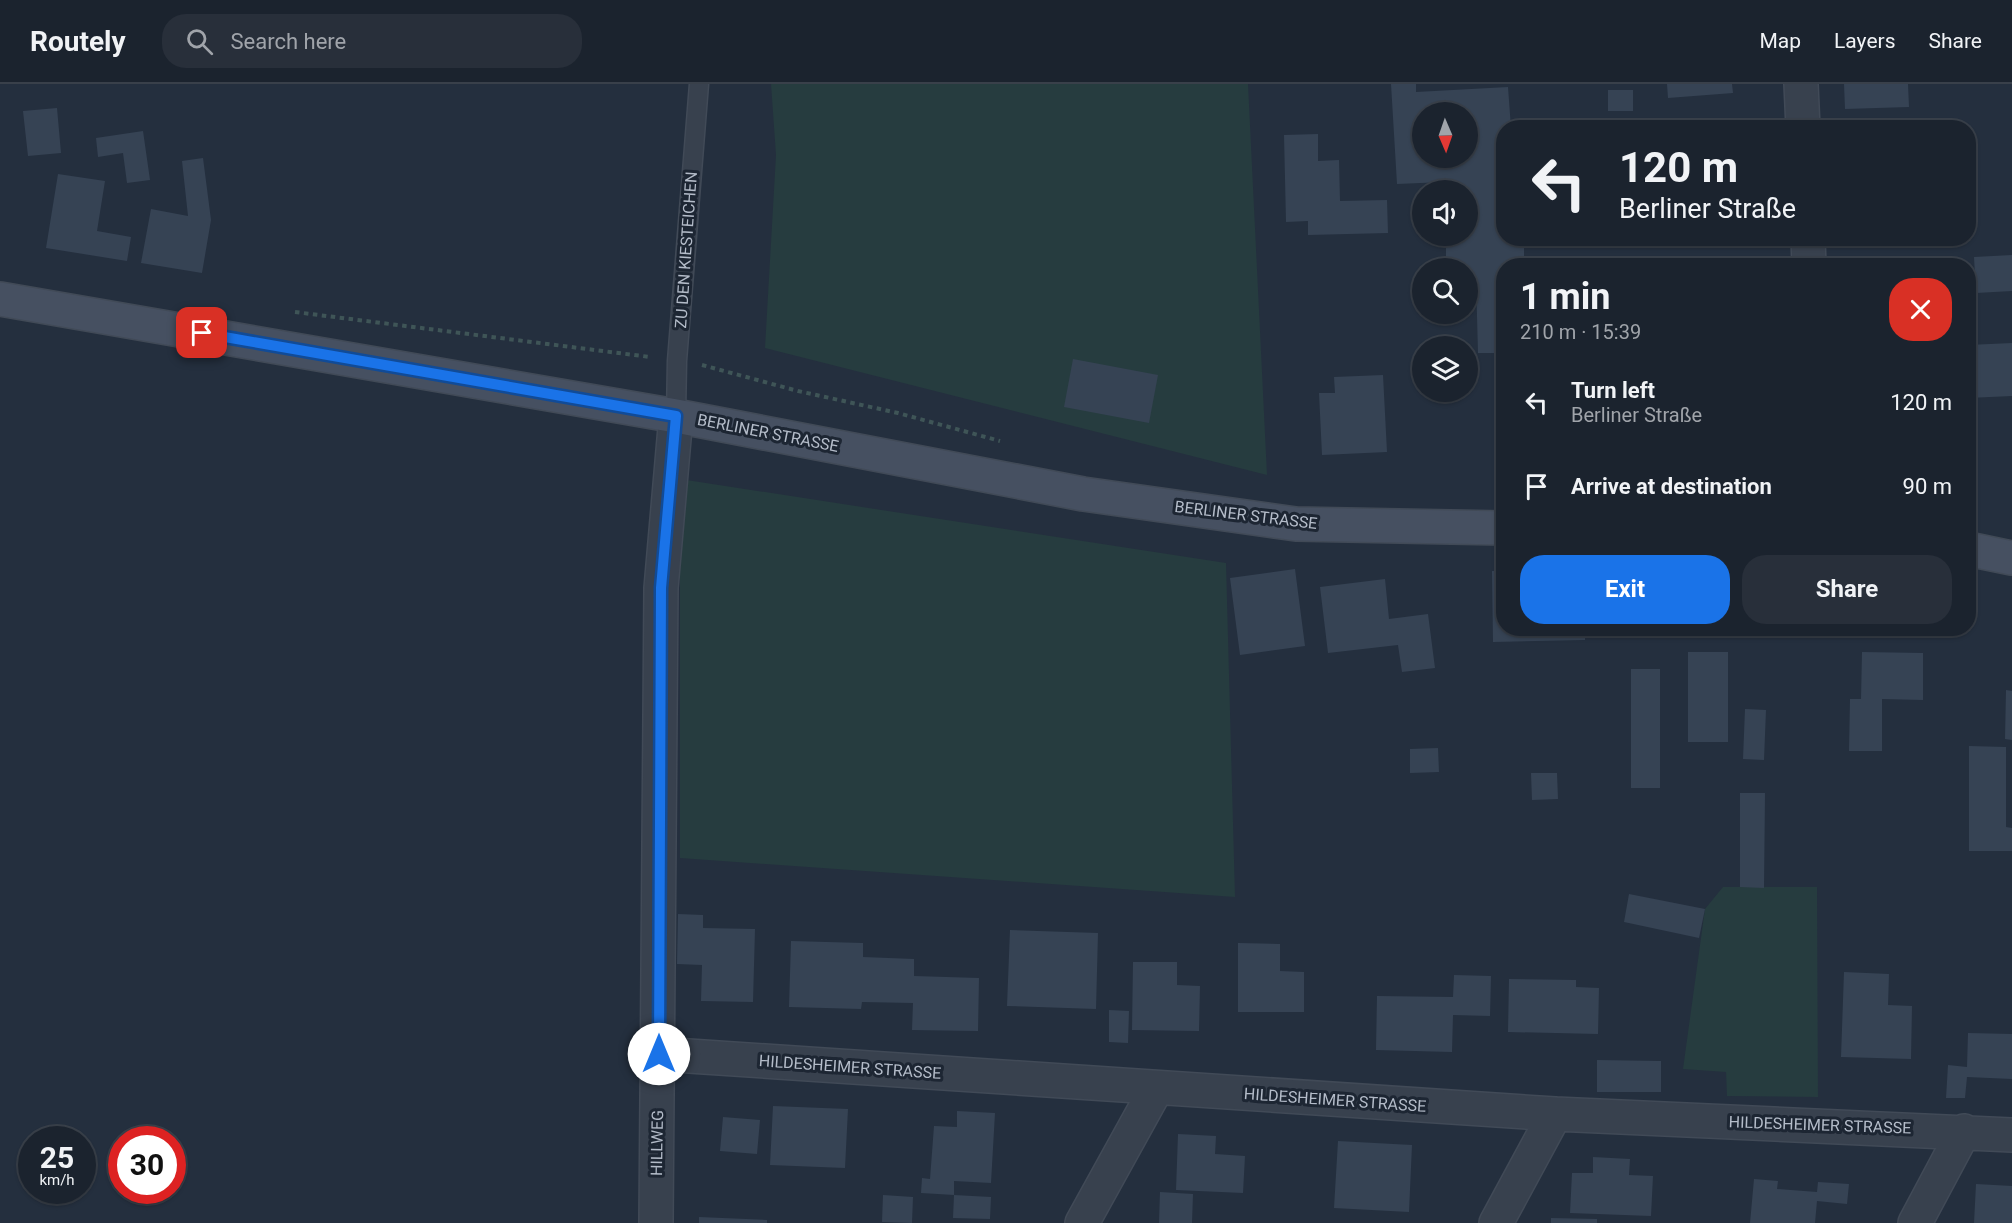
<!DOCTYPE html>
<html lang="en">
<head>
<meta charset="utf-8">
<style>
  :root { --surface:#1b232e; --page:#282f3a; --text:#f1f3f6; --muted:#a0a4aa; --line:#39404a; --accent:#1a73e8 }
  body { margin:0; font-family:Roboto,sans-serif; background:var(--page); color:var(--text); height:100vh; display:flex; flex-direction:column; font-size:22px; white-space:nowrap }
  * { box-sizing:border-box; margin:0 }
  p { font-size:20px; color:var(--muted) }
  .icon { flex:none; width:33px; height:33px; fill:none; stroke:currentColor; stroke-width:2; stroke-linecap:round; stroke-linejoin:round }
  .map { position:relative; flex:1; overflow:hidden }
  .drawer { position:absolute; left:1496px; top:174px; width:480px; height:378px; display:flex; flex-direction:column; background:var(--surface); border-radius:24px; box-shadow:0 2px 4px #0004,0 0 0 2px var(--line) }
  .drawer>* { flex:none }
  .guide { position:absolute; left:1496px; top:36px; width:480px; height:126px; border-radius:24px; box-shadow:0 2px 4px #0004,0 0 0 2px var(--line); background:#1b232e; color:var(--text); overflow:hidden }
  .needle { width:39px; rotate:178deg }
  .fabs { position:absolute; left:1412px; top:18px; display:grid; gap:12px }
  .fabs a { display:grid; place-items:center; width:66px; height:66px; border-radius:50%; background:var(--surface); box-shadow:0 2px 4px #0004,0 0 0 2px var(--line); font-size:30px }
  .speed { position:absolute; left:18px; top:1042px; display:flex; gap:12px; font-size:30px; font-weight:700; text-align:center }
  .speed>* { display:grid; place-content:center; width:78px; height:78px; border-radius:50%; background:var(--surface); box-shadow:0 2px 4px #0004,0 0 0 2px var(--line); line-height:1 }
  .speed small { font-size:15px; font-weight:400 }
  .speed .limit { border:9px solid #d22; background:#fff; color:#111 }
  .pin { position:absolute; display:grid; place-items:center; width:51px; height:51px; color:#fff; margin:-26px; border-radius:12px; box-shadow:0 3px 9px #0006 }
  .me { position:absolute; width:66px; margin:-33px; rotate:0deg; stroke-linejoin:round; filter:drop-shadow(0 0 4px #0008) }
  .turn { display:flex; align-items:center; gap:21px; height:126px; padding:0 24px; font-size:27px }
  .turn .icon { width:78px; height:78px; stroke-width:2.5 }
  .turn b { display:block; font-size:42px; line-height:51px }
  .round { display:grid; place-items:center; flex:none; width:63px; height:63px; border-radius:24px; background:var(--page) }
  .summary { display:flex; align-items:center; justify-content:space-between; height:102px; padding:0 24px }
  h1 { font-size:36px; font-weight:700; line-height:45px }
  .cta { display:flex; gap:12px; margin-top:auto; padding:12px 24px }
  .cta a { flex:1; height:69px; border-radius:24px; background:var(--accent); color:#fff; font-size:24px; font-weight:700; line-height:69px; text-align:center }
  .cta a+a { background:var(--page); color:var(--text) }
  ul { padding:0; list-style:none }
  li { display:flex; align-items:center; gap:18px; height:84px; padding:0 24px }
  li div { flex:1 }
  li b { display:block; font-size:22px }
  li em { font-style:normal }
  header { display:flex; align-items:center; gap:36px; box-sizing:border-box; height:84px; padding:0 30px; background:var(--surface); border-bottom:2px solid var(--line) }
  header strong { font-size:28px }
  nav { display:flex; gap:33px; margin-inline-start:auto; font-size:21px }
  .search { width:420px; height:54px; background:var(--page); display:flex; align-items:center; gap:15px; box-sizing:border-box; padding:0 21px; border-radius:24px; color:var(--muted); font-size:22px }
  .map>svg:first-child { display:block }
</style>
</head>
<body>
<header>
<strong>Routely</strong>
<div class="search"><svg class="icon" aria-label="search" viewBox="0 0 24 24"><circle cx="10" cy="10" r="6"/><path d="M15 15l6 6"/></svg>Search here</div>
<nav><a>Map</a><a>Layers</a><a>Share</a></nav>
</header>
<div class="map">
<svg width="2012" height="1139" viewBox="0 0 2012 1139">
  <rect width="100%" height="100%" fill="#242f3e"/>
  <path fill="#263c3f" d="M771,0h477l19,391 -502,-127 11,-193z
    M680,395l546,84 9,334 -555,-39z
    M1723,803h94l1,210 -91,-1 -1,-24 -43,-3 22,-160z"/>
  <path fill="#364354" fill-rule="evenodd" d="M1391,0h25v8l92,-5 3,41h-8v110h21v28h-21v87h-25l-2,-74 -9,1v-12h-21v-32h21v-46h-23v-8l-47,2zM1422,28h45v46h-45z
    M1667,0h65l1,9 -65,5z
    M1844,0h64l1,23 -64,2z
    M1608,6h25v21h-25z
    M57,24l4,45 -33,3 -5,-45z
    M143,47l7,49 -23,3 -4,-30 -25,4 -2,-19z
    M1318,50v27l21,-1 1,41 47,-1 1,33 -80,2v-14l-22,1 -2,-87z
    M203,74l8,62 -9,53 -61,-10 10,-54 37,7 -6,-55z
    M58,90l47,7 -8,50 34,6 -4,24 -81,-13z
    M1563,154h38v4l-37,2z
    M2012,171v36l-36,2 -2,-36z
    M2012,259v53l-44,2v-53z
    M1073,275l85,16 -9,48 -85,-16z
    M1383,291l4,77 -65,3 -3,-62h16l-1,-16z
    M1295,485l10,77 -65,9 -10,-77z
    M1492,487h11v57h82v12l-92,2z
    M1385,495l4,40 39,-5 7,54 -33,4 -4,-27 -70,8 -8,-66z
    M1688,568h40v90h-40z
    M1862,568l61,1v47l-41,-1v52h-33l1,-52h11z
    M1631,585h29v119h-29z
    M2006,606l6,1v49l-7,-1z
    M1745,625l21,1 -2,50 -21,-1z
    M1969,662l37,1v80l6,1v23h-43z
    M1438,664l1,24 -29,1v-24z
    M1531,689h26l1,26 -26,1z
    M1740,709h25l-1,95 -24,-1z
    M1629,810l76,15 -6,29 -75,-16z
    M678,830l25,1v13l52,1 -2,73 -52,-1 1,-36 -25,-1z
    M1010,846l88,3 -2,76 -89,-3z
    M791,857l72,2v14l51,2v17l65,2 -1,53 -66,-1 1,-27 -51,-1 -1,7 -72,-2z
    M1238,859l42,1v27l24,1v40h-66z
    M1133,878h44v23l23,1 -1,45 -67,-1z
    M1844,888l45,2 -1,31 24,1 -1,53 -70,-2z
    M1454,891l37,1 -1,40 -37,-1 -1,37 -76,-2 1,-54 76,1z
    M1509,895l67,1v7l23,1 -1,46 -90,-2z
    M1109,926l20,1 -1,32 -19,-1z
    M1968,949l44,1v45l-45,-2 -2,21h-19l2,-33 19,2z
    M1597,976l64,1v31h-64z
    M773,1022l75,3 -3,59 -75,-3z
    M957,1027l38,2 -4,70 -37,-2v14l37,2 -1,22 -37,-1 1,-23 -33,-2 1,-15 8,1 4,-53 23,1z
    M723,1033l37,3 -3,34 -37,-3z
    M1178,1050l38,2 -1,18 30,2 -2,37 -67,-3z
    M1338,1057l74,4 -3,67 -75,-4z
    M1593,1073l37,2 -1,16 24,1 -2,40 -81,-3 2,-40h21z
    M1754,1095l24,2 -1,8 40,3 1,-10 31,2 -2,20 -30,-3 -2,22h-65z
    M1976,1100l36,2v37h-38z
    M1160,1108l33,2 -1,29h-33z
    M883,1111l30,2 -1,26 -30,-1z
    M699,1133l68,3v3h-68z
    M1551,1134l46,1v4h-46z"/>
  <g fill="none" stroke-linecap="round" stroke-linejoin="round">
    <defs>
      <path id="lane" d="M676,332l1,-55 22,-277"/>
      <path id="street" d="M1801,0l2,44
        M1808,154l1,28
        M659,970l896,60 457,21
        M656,1139l5,-635 15,-172
        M1082,1139l74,-134
        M1496,1139l59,-109
        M1915,1139l49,-92"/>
      <path id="secondary" d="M0,215l676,117 407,78 213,30 207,4
        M1968,465l44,9"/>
    </defs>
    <use href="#lane" stroke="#414a57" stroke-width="21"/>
    <use href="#street" stroke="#414a57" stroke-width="36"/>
    <use href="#secondary" stroke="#414a57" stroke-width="36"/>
    <path stroke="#3f5557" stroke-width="4" stroke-dasharray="4.5 4.5" stroke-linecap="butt" d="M295,228l355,45
      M702,281l96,26 100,22 102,28"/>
    <use href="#lane" stroke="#38414e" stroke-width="18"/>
    <use href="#street" stroke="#38414e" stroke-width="33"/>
    <use href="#secondary" stroke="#465061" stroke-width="33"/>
  </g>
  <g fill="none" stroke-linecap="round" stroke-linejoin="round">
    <defs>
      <path id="route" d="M202,249l474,83 -15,172 -2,466"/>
    </defs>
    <use href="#route" stroke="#114b97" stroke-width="15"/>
    <use href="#route" stroke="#1a73e8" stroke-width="10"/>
  </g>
  <g text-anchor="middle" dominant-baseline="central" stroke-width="6" stroke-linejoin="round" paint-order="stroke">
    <g font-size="16" fill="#b4bcc9" stroke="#1d2633">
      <text transform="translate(686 166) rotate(-86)">ZU DEN KIESTEICHEN</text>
      <text transform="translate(768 349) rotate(11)">BERLINER STRASSE</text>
      <text transform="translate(1246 431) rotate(7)">BERLINER STRASSE</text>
      <text transform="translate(850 983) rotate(4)">HILDESHEIMER STRASSE</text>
      <text transform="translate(1335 1016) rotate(4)">HILDESHEIMER STRASSE</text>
      <text transform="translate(1820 1041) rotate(2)">HILDESHEIMER STRASSE</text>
      <text transform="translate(657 1059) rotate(-89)">HILLWEG</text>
    </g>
  </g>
</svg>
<div class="fabs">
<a><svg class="needle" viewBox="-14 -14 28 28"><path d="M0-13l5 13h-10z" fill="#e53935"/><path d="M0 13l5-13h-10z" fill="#a0a4aa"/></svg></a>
<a><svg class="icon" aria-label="sound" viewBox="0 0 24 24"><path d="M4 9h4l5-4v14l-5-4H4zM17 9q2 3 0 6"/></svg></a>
<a><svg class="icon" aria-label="search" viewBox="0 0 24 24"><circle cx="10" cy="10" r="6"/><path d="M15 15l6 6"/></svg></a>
<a><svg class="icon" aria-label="layers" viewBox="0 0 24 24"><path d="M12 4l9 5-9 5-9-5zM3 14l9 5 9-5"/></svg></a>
</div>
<div class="speed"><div>25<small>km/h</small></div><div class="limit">30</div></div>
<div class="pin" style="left:202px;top:249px;background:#d93025"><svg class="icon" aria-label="arrive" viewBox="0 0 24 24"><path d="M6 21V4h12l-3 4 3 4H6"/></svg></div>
<svg class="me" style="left:659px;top:970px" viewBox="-20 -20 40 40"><circle r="19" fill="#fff"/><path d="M0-13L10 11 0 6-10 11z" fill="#1a73e8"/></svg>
<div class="guide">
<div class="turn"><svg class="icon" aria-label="left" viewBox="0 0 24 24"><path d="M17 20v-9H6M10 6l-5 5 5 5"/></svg><div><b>120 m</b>Berliner Straße</div></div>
</div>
<section class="drawer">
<div class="summary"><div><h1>1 min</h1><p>210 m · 15:39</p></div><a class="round" style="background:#d93025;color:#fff"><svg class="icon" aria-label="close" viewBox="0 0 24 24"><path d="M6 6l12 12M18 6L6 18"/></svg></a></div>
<ul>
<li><svg class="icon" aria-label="left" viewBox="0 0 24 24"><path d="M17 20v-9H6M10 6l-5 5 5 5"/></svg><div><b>Turn left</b><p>Berliner Straße</p></div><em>120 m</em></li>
<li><svg class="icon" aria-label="arrive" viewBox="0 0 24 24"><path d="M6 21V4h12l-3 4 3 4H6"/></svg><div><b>Arrive at destination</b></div><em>90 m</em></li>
</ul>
<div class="cta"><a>Exit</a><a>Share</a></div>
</section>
</div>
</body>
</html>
